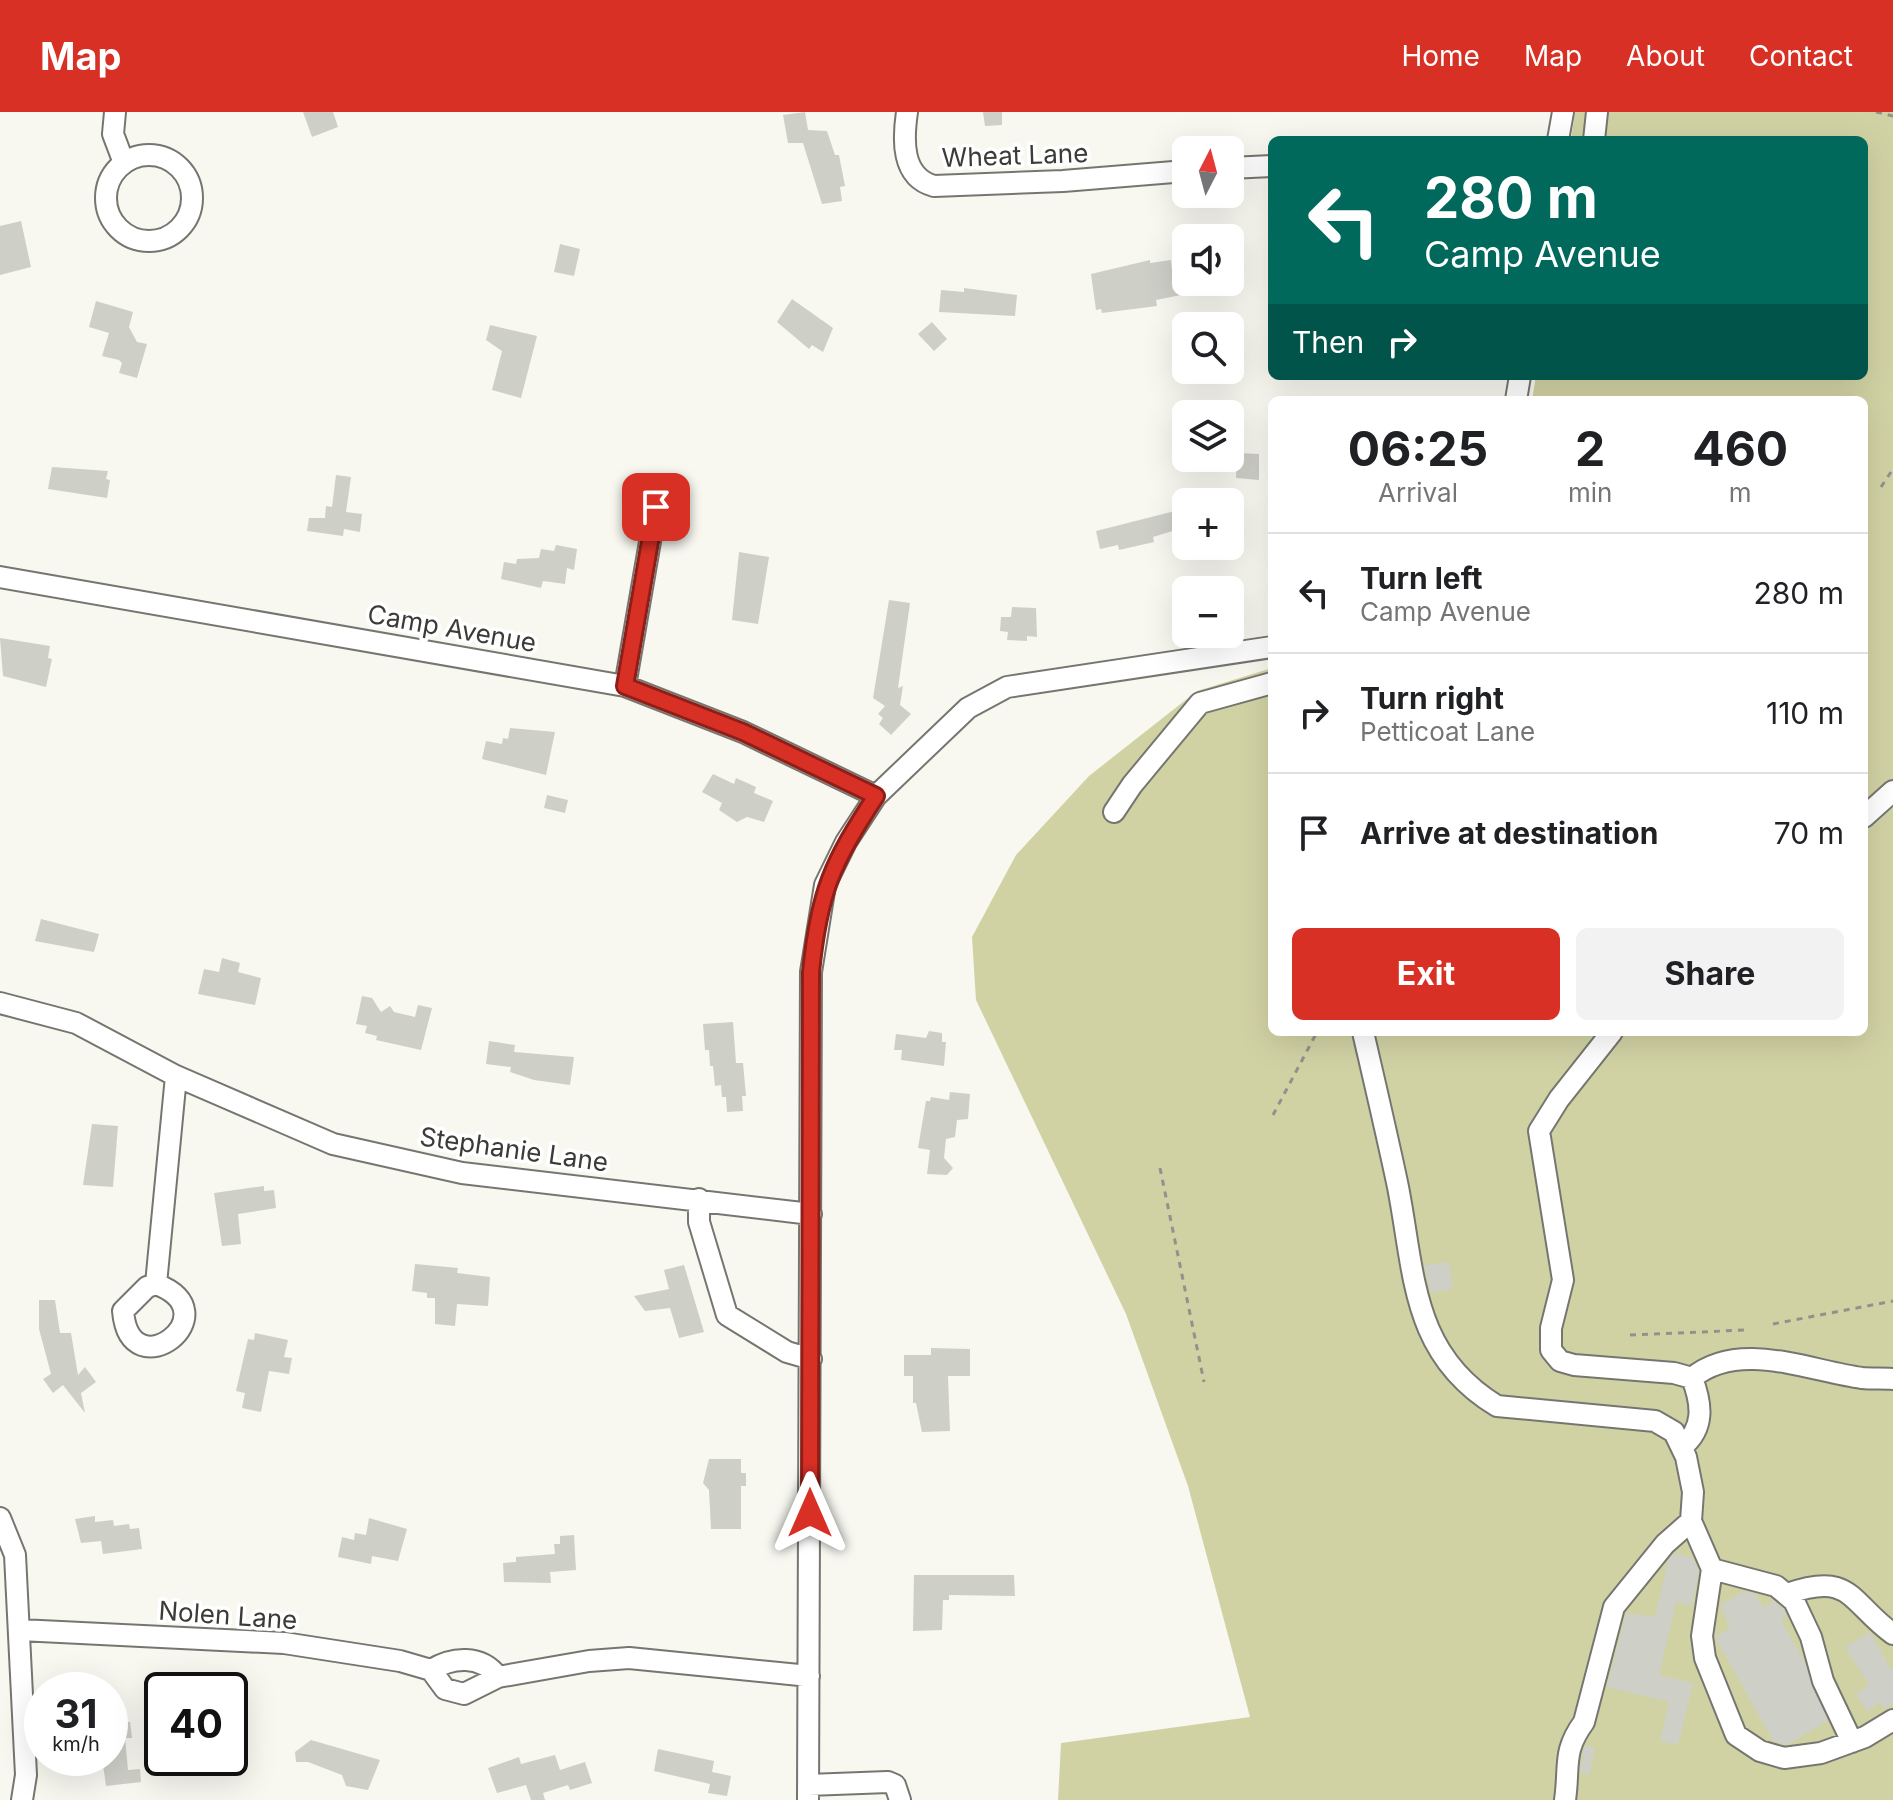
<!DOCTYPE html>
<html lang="en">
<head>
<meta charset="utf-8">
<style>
  :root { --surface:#fff; --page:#f2f2f2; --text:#202124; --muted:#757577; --line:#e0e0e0; --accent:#d93025 }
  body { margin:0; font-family:Inter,sans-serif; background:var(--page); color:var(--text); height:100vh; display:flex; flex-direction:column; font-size:30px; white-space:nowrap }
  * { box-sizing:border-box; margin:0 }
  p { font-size:26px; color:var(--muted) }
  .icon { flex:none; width:44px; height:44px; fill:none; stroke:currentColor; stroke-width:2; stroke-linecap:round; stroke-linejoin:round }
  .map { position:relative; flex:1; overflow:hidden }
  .panel { position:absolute; left:1268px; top:284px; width:600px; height:640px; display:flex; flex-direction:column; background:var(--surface); border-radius:12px; box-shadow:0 8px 32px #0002 }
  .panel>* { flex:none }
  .banner { position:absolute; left:1268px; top:24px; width:600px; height:244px; border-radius:12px; box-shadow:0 8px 32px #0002; background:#00695c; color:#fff; overflow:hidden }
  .needle { width:52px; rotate:6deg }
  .tools { position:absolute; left:1172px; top:24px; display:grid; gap:16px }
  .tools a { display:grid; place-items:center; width:72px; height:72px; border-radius:12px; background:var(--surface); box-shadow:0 8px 32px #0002; font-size:40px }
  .speed { position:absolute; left:24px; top:1560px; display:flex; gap:16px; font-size:40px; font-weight:700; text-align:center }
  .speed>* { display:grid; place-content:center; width:104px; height:104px; border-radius:50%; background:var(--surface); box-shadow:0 8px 32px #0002; line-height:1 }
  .speed small { font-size:20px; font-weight:400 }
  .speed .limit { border:4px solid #111; border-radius:12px; background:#fff; color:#111 }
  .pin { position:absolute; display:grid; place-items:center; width:68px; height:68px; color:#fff; margin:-34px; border-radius:16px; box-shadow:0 4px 12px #0006 }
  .me { position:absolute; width:88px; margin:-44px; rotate:0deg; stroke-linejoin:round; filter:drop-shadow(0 0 6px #0008) }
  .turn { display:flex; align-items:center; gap:28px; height:168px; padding:0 24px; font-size:36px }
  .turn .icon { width:104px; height:104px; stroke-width:2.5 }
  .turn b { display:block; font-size:56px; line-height:68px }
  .then { display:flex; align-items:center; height:76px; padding:0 24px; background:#0003; gap:16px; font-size:30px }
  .eta { display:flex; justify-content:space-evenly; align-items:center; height:136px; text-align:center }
  .eta b { font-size:48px; font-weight:700; line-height:56px }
  .button { display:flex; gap:16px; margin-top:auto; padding:16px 24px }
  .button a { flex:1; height:92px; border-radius:12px; background:var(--accent); color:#fff; font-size:32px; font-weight:700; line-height:92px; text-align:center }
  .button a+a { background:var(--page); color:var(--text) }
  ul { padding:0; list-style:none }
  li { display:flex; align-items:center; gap:24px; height:120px; padding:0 24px; border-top:2px solid var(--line) }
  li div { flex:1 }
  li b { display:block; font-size:30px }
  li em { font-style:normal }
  header { display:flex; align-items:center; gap:48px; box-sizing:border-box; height:112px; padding:0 40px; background:var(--accent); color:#fff }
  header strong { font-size:38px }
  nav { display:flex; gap:44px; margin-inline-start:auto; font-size:28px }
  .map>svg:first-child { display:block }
</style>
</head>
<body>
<header>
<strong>Map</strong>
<nav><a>Home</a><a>Map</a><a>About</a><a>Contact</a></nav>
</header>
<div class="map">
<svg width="1893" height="1688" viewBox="0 0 1893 1688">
  <rect width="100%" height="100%" fill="#f8f8f1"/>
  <path fill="#d1d2a4" d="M1575,0h318v1688h-835l3,-57 189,-26 -62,-231 -62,-172 -150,-314 -4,-63 44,-82 73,-79 108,-85 75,-23v364h592v-632h-332l4,-24h328v-236h-293z"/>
  <path fill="#cecfc7" d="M303,0h30l5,15 -26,10z
    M805,0l3,18 19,1 8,24h4l6,31 -5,1 2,14 -20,3 -19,-61h-15l-5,-28z
    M983,0h19v13l-17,1z
    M21,109l10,46 -31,8v-49z
    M560,132l20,5 -6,27 -20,-4z
    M1150,148v3l21,-3 2,21 11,-1 2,14 -30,6 1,6 -55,7 -1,-4 -5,1 -5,-36z
    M964,176l53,7 -2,21 -76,-4 2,-22 23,2z
    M792,187l41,29 -10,24 -11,-7 -3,4 -32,-27z
    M96,189l37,11 -4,15 8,15 10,2 -10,34 -18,-5 3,-10 -3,-3 -17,-4 7,-23 -20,-6z
    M932,210l15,17 -13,12 -16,-17z
    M490,213l47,11 -16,62 -29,-8 10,-39 -16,-11z
    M1237,341l22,1v26l-23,-2z
    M52,355l56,4 -2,8 4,1 -3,18 -59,-9z
    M336,363l15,2 -5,35 16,2 -2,18 -16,-3 -1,7 -36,-5 2,-13h16l1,-12 6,1z
    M1175,399l4,18 -26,8 1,5 -35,8 -1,-5 -18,4 -4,-18z
    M556,433l21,4 -3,21 -7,-2 -2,16 -22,-3 -2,7 -40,-9 3,-17 12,2 1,-5 22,-1 2,-9 13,2z
    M739,440l30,5 -11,67 -26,-4z
    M889,488l21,3 -12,85 5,-2 -3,19 11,9 -20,21 -12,-11 4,-6 -5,-4 7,-8 -12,-8z
    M1012,495l24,1 1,29 -10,-1v5l-20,-1 1,-8 -8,-1 1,-14h10z
    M0,526l50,8 -2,12 4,1 -6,28 -43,-11z
    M510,616l45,4 -9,43 -64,-16 4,-18 16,3 1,-6 5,1z
    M713,662l21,10 2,-6 20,9 -2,6 19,8 -9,21 -17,-5 -10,5 -18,-12 3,-7 -20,-11z
    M547,683l21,5 -3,13 -21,-5z
    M41,807l58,15 -5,18 -59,-11z
    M222,846l18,5 -2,9 23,6 -6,27 -57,-11 6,-25 15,3z
    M362,884l10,2 9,14 9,-6 4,6 21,5 3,-12 14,3 -11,42 -45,-10 1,-4 -12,-3 2,-7 -11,-2z
    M733,910l3,41h7l3,33h-4l1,15 -16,1 -1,-15h-4l-1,-12 -6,1 -2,-20h-3l-1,-16h-4l-2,-26z
    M929,919l13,2v9h4l-2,24 -43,-6 1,-10h-8l2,-16 30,4z
    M489,929l26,4 -1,7 60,5 -4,28 -36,-5 -24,-8 1,-5 -25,-3z
    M950,980l20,2 -2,25 -11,1 -2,17 -9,2 -2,19 9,10 -6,7 -20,-1 3,-24 -12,-2 8,-47h4l1,-4 18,3z
    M92,1012l26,2 -5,61 -30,-2z
    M264,1074v5l10,-1 2,18 -38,6 3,30 -19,2 -8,-53z
    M1449,1150l4,27 -22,4 -7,-28z
    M415,1152l43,4 -1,5 33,4 -2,29 -31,-2 -2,22 -20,-2v-26h-8v-5l-15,-2z
    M684,1153l20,67 -25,6 -9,-30 -25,3 -11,-15 35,-7 -5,-19z
    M39,1188h16l5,33h11l7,42 7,-8 11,15 -15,11 4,20 -22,-28 -10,8 -10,-14 8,-5 -12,-45z
    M255,1221l33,7 -4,17 8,1 -3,16 -20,-3 -8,41 -19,-4 3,-15 -9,-2 12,-52 6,1z
    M931,1236l39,1v27h-22l2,55 -28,1 -6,-29h-3v-27h-9v-21h27z
    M709,1347h32v14h5v13h-5v43h-30l-2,-39 -6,-7z
    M95,1404v6l18,-2 1,6 15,-2 1,5 9,-1 3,21 -39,5 -2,-13 -20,2 -6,-24z
    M369,1406l38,11 -9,32 -26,-5 -1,8 -33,-7 4,-20 12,3 1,-7 11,2z
    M574,1423l2,35 -26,2 1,11 -47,-1 -1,-19 13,-1v-5l39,-3 -1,-10h6v-8z
    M1674,1441l19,5 6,13 -7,35 -16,-4 -17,73 34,8 -15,62 -18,-4 9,-39 -62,-15 19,-74 29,4 13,-56z
    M914,1463h100l1,21 -66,-1v5h-6l-1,30 -29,1z
    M1745,1479l10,3 8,13 11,-6 9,8 4,8 -6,3 23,41 24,60 -42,24 -12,-3 -59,-105 15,-9 -10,-23z
    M1870,1520l23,41v31l-8,5 -5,-6 -13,8 -11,-17 13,-9 -24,-38z
    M124,1598l1,12h5l2,16h-7l3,32 12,-1 1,13 -35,4 -4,-28h8v-47z
    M311,1628l69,20 -12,30 -22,-4 -4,-11 -34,-13h-12l-1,-10z
    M1585,1633l10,3 -6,27 -9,-3z
    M658,1637l56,12 -2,11 19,4 -4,20 -19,-3 2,-9 -56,-13z
    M555,1643l5,15 25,-8 7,21 -22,7 -2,-5 -25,8 2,7h-14l-5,-15 -29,8 -9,-25 31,-11 2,7z"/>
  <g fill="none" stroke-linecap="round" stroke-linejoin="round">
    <defs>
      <path id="minor" d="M115,0l-2,22 11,29
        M907,0c-4,27 -6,65 27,74l129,-5 123,-10
        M1558,28l5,-28
        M1594,28l3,-28
        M106 86a43 43 0 1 1 86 0a43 43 0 1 1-86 0Z
        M1230,56l42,-2
        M1516,288l4,-24
        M0,465l625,109 118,46 133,64
        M625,574l31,-179
        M1114,700l18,-27 68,-82 72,-20
        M1864,705l29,-26
        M0,891l76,20 100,53 157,68 129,29 349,41
        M1363,920c12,52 24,103 35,155 17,87 13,167 99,219l158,15 19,11 12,25 7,35 -2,29 21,48 -10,67 3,22 31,77 24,16 24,7 37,-5 44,-16 28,-17
        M1612,920l-53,67 -20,32 24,149 -12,48v22l9,11 14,4 100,8 18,5c10,26 13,50 -10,69
        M699,1087v23l28,93 60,37 24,7
        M156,1172l-9,3 -24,24c7,81 110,2 33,-27l20,-208
        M1692,1266c47,-39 117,-7 170,0 10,1 21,0 31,1
        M0,1406l15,37 11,220 -4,25
        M1712,1457l64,17 18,15 17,36 12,44 29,61
        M1787,1482c65,-23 62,8 106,40
        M20,1518l264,13 116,18 31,9 14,19 19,5 34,-17 91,-16 40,-3 180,18
        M431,1558c21,-13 50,-16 67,7
        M808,1673l80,-3 7,3 5,15
        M808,1688l3,-828 14,-87 21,-43 30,-46 92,-88 39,-21 265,-40
        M1565,1688c5,-34 -3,-48 19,-78l30,-115 51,-63 26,-23"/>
    </defs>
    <use href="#minor" stroke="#767670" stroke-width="24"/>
    <path stroke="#92928d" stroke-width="3" stroke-dasharray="6 6" stroke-linecap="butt" d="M1876,0l17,4
      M1881,375l12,-18
      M1273,1003l44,-83
      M1160,1056l44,214
      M1773,1212l120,-23
      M1630,1223l116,-5"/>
    <use href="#minor" stroke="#fff" stroke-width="20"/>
  </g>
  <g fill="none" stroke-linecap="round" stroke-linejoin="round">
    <defs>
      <path id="route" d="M656,395l-31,179 118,46 133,64c-44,67 -57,96 -65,176l-1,541"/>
    </defs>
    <use href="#route" stroke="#8d1f18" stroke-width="20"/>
    <use href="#route" stroke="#d93025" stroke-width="14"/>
  </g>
  <g text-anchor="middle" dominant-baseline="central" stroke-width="7" stroke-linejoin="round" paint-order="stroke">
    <g font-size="26" fill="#3b3b38" stroke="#fff">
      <text transform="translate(1015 43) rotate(-2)">Wheat Lane</text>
      <text transform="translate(452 516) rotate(10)">Camp Avenue</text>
      <text transform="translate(514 1037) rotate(8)">Stephanie Lane</text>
      <text transform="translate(228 1503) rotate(4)">Nolen Lane</text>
    </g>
  </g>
</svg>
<div class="tools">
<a><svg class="needle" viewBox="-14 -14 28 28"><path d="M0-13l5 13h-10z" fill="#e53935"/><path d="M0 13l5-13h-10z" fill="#757577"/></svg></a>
<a><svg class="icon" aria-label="sound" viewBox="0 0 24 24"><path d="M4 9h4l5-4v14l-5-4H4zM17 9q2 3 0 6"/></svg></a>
<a><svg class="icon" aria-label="search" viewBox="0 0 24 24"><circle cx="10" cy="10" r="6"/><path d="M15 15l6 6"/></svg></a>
<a><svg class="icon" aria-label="layers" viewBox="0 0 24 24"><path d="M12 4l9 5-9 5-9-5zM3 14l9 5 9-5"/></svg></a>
<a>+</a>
<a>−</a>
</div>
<div class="speed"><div>31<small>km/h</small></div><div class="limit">40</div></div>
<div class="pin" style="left:656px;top:395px;background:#d93025"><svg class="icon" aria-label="arrive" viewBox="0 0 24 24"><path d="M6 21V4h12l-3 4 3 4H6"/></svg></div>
<svg class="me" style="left:810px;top:1401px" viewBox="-20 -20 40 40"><path d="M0-17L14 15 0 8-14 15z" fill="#d93025" stroke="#fff" stroke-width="4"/></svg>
<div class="banner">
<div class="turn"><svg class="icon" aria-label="left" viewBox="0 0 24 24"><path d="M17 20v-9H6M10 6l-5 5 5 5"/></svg><div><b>280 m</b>Camp Avenue</div></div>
<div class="then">Then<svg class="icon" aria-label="right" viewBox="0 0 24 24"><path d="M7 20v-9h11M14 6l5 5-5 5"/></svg></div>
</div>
<section class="panel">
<div class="eta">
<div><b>06:25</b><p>Arrival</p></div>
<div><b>2</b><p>min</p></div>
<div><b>460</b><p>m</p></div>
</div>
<ul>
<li><svg class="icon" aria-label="left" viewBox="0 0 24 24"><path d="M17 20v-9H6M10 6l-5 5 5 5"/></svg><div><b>Turn left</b><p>Camp Avenue</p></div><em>280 m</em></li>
<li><svg class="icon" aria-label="right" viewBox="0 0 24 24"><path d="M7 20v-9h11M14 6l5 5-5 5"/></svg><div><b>Turn right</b><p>Petticoat Lane</p></div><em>110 m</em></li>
<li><svg class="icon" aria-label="arrive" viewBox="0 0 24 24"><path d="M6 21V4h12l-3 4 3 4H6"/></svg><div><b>Arrive at destination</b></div><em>70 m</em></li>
</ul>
<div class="button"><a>Exit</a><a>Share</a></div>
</section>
</div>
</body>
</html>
